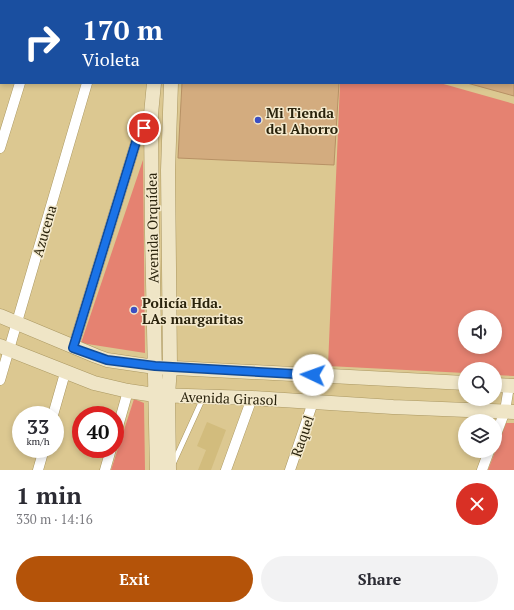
<!DOCTYPE html>
<html lang="en">
<head>
<meta charset="utf-8">
<style>
  :root { --surface:#fff; --page:#f2f2f3; --text:#2b2b33; --muted:#7c7c81; --accent:#b45309 }
  body { margin:0; font-family:"PT Serif",serif; background:var(--page); color:var(--text); height:100vh; display:flex; flex-direction:column; font-size:15px; white-space:nowrap }
  * { box-sizing:border-box; margin:0 }
  p { font-size:13px; color:var(--muted) }
  .icon { flex:none; width:22px; height:22px; fill:none; stroke:currentColor; stroke-width:2; stroke-linecap:round; stroke-linejoin:round }
  .map { position:relative; height:470px; overflow:hidden }
  .details { display:flex; flex-direction:column; background:var(--surface); flex:1 }
  .details>* { flex:none }
  .banner { position:absolute; left:0px; top:0px; width:514px; height:84px; box-shadow:0 2px 6px #0003; background:#1a4fa0; color:#fff; overflow:hidden }
  .controls { position:absolute; left:458px; top:310px; display:grid; gap:8px }
  .controls a { display:grid; place-items:center; width:44px; height:44px; border-radius:50%; background:var(--surface); box-shadow:0 2px 6px #0003; font-size:20px }
  .speed { position:absolute; left:12px; top:406px; display:flex; gap:8px; font-size:20px; font-weight:700; text-align:center }
  .speed>* { display:grid; place-content:center; width:52px; height:52px; border-radius:50%; background:var(--surface); box-shadow:0 2px 6px #0003; line-height:1 }
  .speed small { font-size:10px; font-weight:400 }
  .speed .limit { border:6px solid #d22; background:#fff; color:#111 }
  .pin { position:absolute; display:grid; place-items:center; width:34px; height:34px; color:#fff; margin:-17px; border:2px solid #fff; border-radius:50%; box-shadow:0 1px 4px #0007 }
  .me { position:absolute; width:44px; margin:-22px; rotate:273deg; stroke-linejoin:round; filter:drop-shadow(0 0 3px #0008) }
  .turn { display:flex; align-items:center; gap:14px; height:84px; padding:0 16px; font-size:18px }
  .turn .icon { width:52px; height:52px; stroke-width:2.5 }
  .turn b { display:block; font-size:28px; line-height:34px }
  .round { display:grid; place-items:center; flex:none; width:42px; height:42px; border-radius:21px; background:var(--page) }
  .head { display:flex; align-items:center; justify-content:space-between; height:68px; padding:0 16px }
  h1 { font-size:24px; font-weight:700; line-height:30px }
  .button { display:flex; gap:8px; margin-top:auto; padding:8px 16px }
  .button a { flex:1; height:46px; border-radius:24px; background:var(--accent); color:#fff; font-size:16px; font-weight:700; line-height:46px; text-align:center }
  .button a+a { background:var(--page); color:var(--text) }
  .map>svg:first-child { display:block }
</style>
</head>
<body>
<div class="map">
<svg width="514" height="470" viewBox="0 0 514 470">
  <rect width="100%" height="100%" fill="#dcc891"/>
  <path fill="#d2bc7d" d="M207,422l19,8 -15,40h-13l8,-20 -9,-4z"/>
  <path fill="#e58271" fill-rule="evenodd" d="M340,83h100l74,21v272l-19,-1v-6h-30v4l-137,-7zM465,317h30v30h-30z
    M143,160l2,193 -64,-10z
    M134,399l10,4 1,67h-34z
    M506,423h8v47h-26z"/>
  <path fill="#d3ac7f" stroke="#b79165" d="M184,0h228l-228,1z
    M412,0h87l4,1h-91z
    M513,4h1v92l-47,-13h46z
    M182,83h157l-5,82 -156,-7z"/>
  <g fill="none" stroke-linecap="round" stroke-linejoin="round">
    <defs>
      <path id="lane" d="M173,464l30,-66"/>
      <path id="street" d="M35,0l2,1
        M0,148l20,-65
        M73,348l63,-206 14,-25
        M0,380l87,-297
        M53,415l12,-42
        M115,437l13,-46
        M495,437l10,-26 4,-25
        M38,470l6,-21
        M105,470l6,-21
        M226,470l26,-72
        M290,470l23,-68
        M482,470l7,-19"/>
      <path id="secondary" d="M155,0v1
        M154,83l-3,31 1,120 5,236
        M0,316l96,40 11,4 48,7 310,16
        M0,346l94,37 34,8 27,4 97,3 141,9 121,5
        M495,385l19,1
        M169,470l-1,-75 2,-28 -2,-197 3,-87"/>
    </defs>
    <use href="#lane" stroke="#aa9761" stroke-width="6"/>
    <use href="#street" stroke="#aa9761" stroke-width="11"/>
    <use href="#secondary" stroke="#aa9761" stroke-width="15"/>
    <use href="#lane" stroke="#fff" stroke-width="5"/>
    <use href="#street" stroke="#fff" stroke-width="10"/>
    <use href="#secondary" stroke="#efe5c6" stroke-width="14"/>
  </g>
  <g fill="none" stroke-linecap="round" stroke-linejoin="round">
    <defs>
      <path id="route" d="M144,128l-8,14 -63,206 34,12 48,6 158,9"/>
    </defs>
    <use href="#route" stroke="#114b97" stroke-width="10"/>
    <use href="#route" stroke="#1a73e8" stroke-width="7"/>
  </g>
  <g fill="#3b4fc2" stroke="#f4eace" stroke-width="1.5">
    <circle cx="258" cy="120" r="4"/>
    <circle cx="134" cy="310" r="4"/>
  </g>
  <g text-anchor="middle" dominant-baseline="central" stroke-width="3" stroke-linejoin="round" paint-order="stroke">
    <g font-size="14" font-weight="bold" fill="#2a230c" stroke="#f4eace" text-anchor="start">
      <text x="266" y="112">Mi Tienda<tspan x="266" dy="16">del Ahorro</tspan></text>
      <text x="142" y="302">Policía Hda.<tspan x="142" dy="16">LAs margaritas</tspan></text>
    </g>
    <g font-size="14" fill="#2a230c" stroke="#f4eace">
      <text transform="translate(152 228) rotate(-91)">Avenida Orquídea</text>
      <text transform="translate(44 231) rotate(-74)">Azucena</text>
      <text transform="translate(229 398) rotate(2)">Avenida Girasol</text>
      <text transform="translate(302 436) rotate(-71)">Raquel</text>
    </g>
  </g>
</svg>
<div class="controls">
<a><svg class="icon" aria-label="sound" viewBox="0 0 24 24"><path d="M4 9h4l5-4v14l-5-4H4zM17 9q2 3 0 6"/></svg></a>
<a><svg class="icon" aria-label="search" viewBox="0 0 24 24"><circle cx="10" cy="10" r="6"/><path d="M15 15l6 6"/></svg></a>
<a><svg class="icon" aria-label="layers" viewBox="0 0 24 24"><path d="M12 4l9 5-9 5-9-5zM3 14l9 5 9-5"/></svg></a>
</div>
<div class="speed"><div>33<small>km/h</small></div><div class="limit">40</div></div>
<div class="pin" style="left:144px;top:128px;background:#d93025"><svg class="icon" aria-label="arrive" viewBox="0 0 24 24"><path d="M6 21V4h12l-3 4 3 4H6"/></svg></div>
<svg class="me" style="left:313px;top:375px" viewBox="-20 -20 40 40"><circle r="19" fill="#fff"/><path d="M0-13L10 11 0 6-10 11z" fill="#1a73e8"/></svg>
<div class="banner">
<div class="turn"><svg class="icon" aria-label="right" viewBox="0 0 24 24"><path d="M7 20v-9h11M14 6l5 5-5 5"/></svg><div><b>170 m</b>Violeta</div></div>
</div>
</div>
<section class="details">
<div class="head"><div><h1>1 min</h1><p>330 m · 14:16</p></div><a class="round" style="background:#d93025;color:#fff"><svg class="icon" aria-label="close" viewBox="0 0 24 24"><path d="M6 6l12 12M18 6L6 18"/></svg></a></div>
<div class="button"><a>Exit</a><a>Share</a></div>
</section>
</body>
</html>
